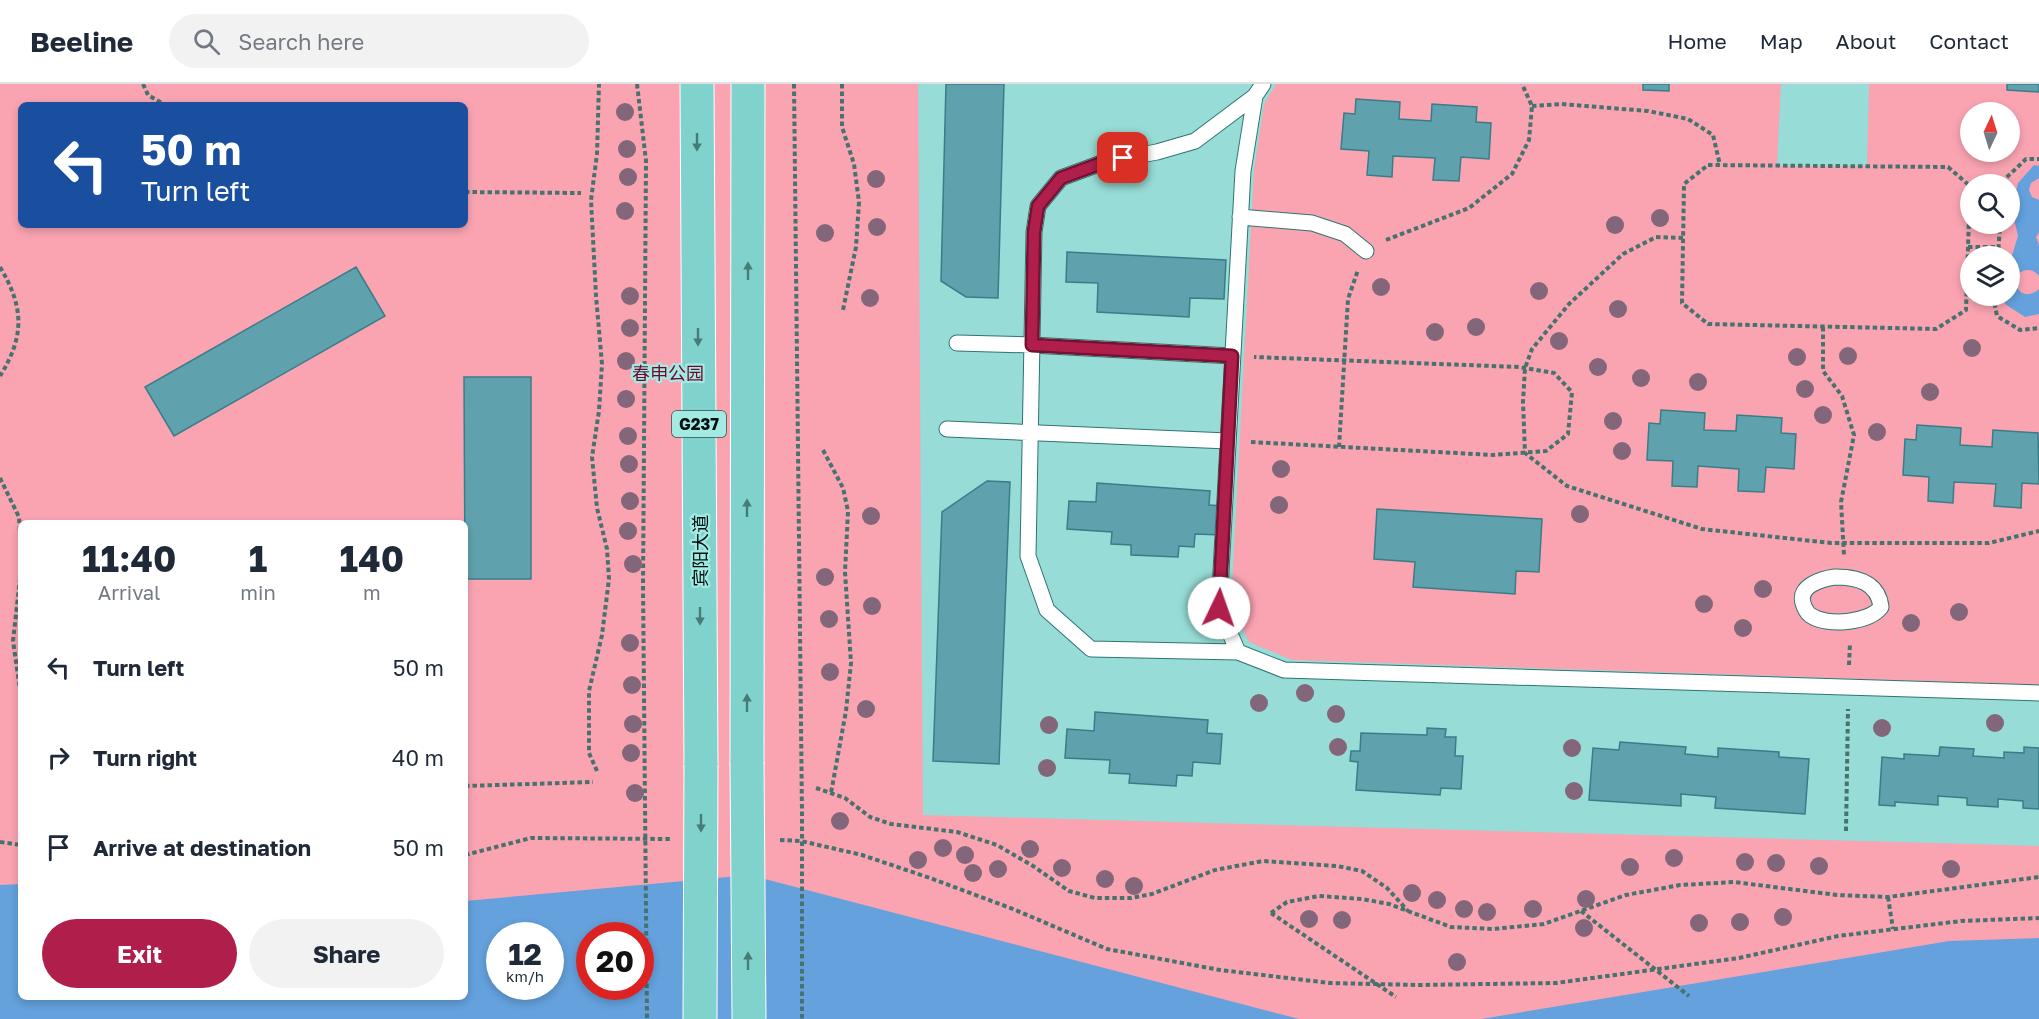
<!DOCTYPE html>
<html lang="en">
<head>
<meta charset="utf-8">
<style>
  :root { --surface:#fff; --page:#f2f2f3; --text:#1f2937; --muted:#747a83; --line:#e0e1e3; --accent:#b01e4c }
  body { margin:0; font-family:"Golos Text","Noto Sans SC",sans-serif; background:var(--page); color:var(--text); height:100vh; display:flex; flex-direction:column; font-size:22px; white-space:nowrap }
  * { box-sizing:border-box; margin:0 }
  p { font-size:20px; color:var(--muted) }
  .icon { flex:none; width:33px; height:33px; fill:none; stroke:currentColor; stroke-width:2; stroke-linecap:round; stroke-linejoin:round }
  .map { position:relative; flex:1; overflow:hidden }
  .drawer { position:absolute; left:18px; top:436px; width:450px; height:480px; display:flex; flex-direction:column; background:var(--surface); border-radius:9px; box-shadow:0 3px 9px #0003 }
  .drawer>* { flex:none }
  .top-card { position:absolute; left:18px; top:18px; width:450px; height:126px; border-radius:9px; box-shadow:0 3px 9px #0003; background:#1a4fa0; color:#fff; overflow:hidden }
  .needle { width:39px; rotate:4deg }
  .controls { position:absolute; left:1960px; top:18px; display:grid; gap:12px }
  .controls a { display:grid; place-items:center; width:60px; height:60px; border-radius:50%; background:var(--surface); box-shadow:0 3px 9px #0003; font-size:30px }
  .speed { position:absolute; left:486px; top:838px; display:flex; gap:12px; font-size:30px; font-weight:700; text-align:center }
  .speed>* { display:grid; place-content:center; width:78px; height:78px; border-radius:50%; background:var(--surface); box-shadow:0 3px 9px #0003; line-height:1 }
  .speed small { font-size:15px; font-weight:400 }
  .speed .limit { border:9px solid #d22; background:#fff; color:#111 }
  .pin { position:absolute; display:grid; place-items:center; width:51px; height:51px; color:#fff; margin:-26px; border-radius:12px; box-shadow:0 3px 9px #0006 }
  .me { position:absolute; width:66px; margin:-33px; rotate:3deg; stroke-linejoin:round; filter:drop-shadow(0 0 4px #0008) }
  .turn { display:flex; align-items:center; gap:21px; height:126px; padding:0 24px; font-size:27px }
  .turn .icon { width:78px; height:78px; stroke-width:2.5 }
  .turn b { display:block; font-size:42px; line-height:51px }
  .eta { display:flex; justify-content:space-evenly; align-items:center; height:102px; text-align:center }
  .eta b { font-size:36px; font-weight:700; line-height:42px }
  .primary-button { display:flex; gap:12px; margin-top:auto; padding:12px 24px }
  .primary-button a { flex:1; height:69px; border-radius:36px; background:var(--accent); color:#fff; font-size:24px; font-weight:700; line-height:69px; text-align:center }
  .primary-button a+a { background:var(--page); color:var(--text) }
  ul { padding:0; list-style:none }
  li { display:flex; align-items:center; gap:18px; height:90px; padding:0 24px }
  li div { flex:1 }
  li b { display:block; font-size:22px }
  li em { font-style:normal }
  header { display:flex; align-items:center; gap:36px; box-sizing:border-box; height:84px; padding:0 30px; background:var(--surface); border-bottom:2px solid var(--line) }
  header strong { font-size:28px }
  nav { display:flex; gap:33px; margin-inline-start:auto; font-size:21px }
  .search { width:420px; height:54px; background:var(--page); display:flex; align-items:center; gap:15px; box-sizing:border-box; padding:0 21px; border-radius:33px; color:var(--muted); font-size:22px }
  .map>svg:first-child { display:block }
</style>
</head>
<body>
<header>
<strong>Beeline</strong>
<div class="search"><svg class="icon" aria-label="search" viewBox="0 0 24 24"><circle cx="10" cy="10" r="6"/><path d="M15 15l6 6"/></svg>Search here</div>
<nav><a>Home</a><a>Map</a><a>About</a><a>Contact</a></nav>
</header>
<div class="map">
<svg width="2039" height="935" viewBox="0 0 2039 935">
  <rect width="100%" height="100%" fill="#97dcd6"/>
  <path fill="#faa4b2" fill-rule="evenodd" d="M0,0h918l5,731 1116,31v173h-2039zM21,21h444v120h-444zM21,440h444v474h-444zM500,852h50v51h-50zM590,852h50v51h-50z
    M1276,0h505l-4,82h90l2,-82h170v601l-747,-25 -43,-18 -18,-37 23,-435 10,-66zM1971,28h39v40h-39zM1971,100h39v40h-39zM1971,172h39v40h-39z"/>
  <path fill="#64a1dd" fill-rule="evenodd" d="M2034,81l5,1v12l-8,5 -2,7 3,7 7,3v32l-3,5 3,8v31c-5,-7 -14,-8 -21,-2 -7,16 8,27 21,15v25l-14,3 -20,-13v-8h5v-34l8,-26 -6,-26 6,-27z
    M750,791l549,144h-1299v-134l21,-1v114h444v-97zM500,852h50v51h-50zM590,852h50v51h-50z
    M2039,854v81h-558l468,-78z"/>
  <path fill="#5fa2ad" stroke="#397d88" stroke-width="1.5" d="M946,0h58l-6,214 -32,-1 -25,-16z
    M1643,0h26v7l-26,-1z
    M2007,0h32v8l-32,-2z
    M1356,15l44,3 -1,17 32,2 1,-17 45,3 -1,15 15,1 -2,36 -28,-2 -2,24 -26,-1 2,-22 -42,-2 -1,21 -25,-2 2,-24 -28,-2 3,-36 11,1z
    M1067,168l159,8 -2,39 -34,-1 -1,19 -92,-5 1,-29 -32,-1z
    M356,183l29,49 -211,120 -29,-49z
    M464,293h67v202h-66z
    M1661,326l44,3 -1,17 32,1 1,-16 45,3 -1,15 15,1 -2,35 -28,-2 -2,25 -26,-1 1,-22 -41,-3 -1,21 -25,-1 1,-25 -26,-1 2,-37 11,1z
    M1917,341l44,3 -1,17 32,2 1,-17 45,3 1,51 -17,-1 -1,25 -27,-2 2,-22 -42,-2 -1,21 -25,-2 1,-24 -26,-2 2,-36 11,1z
    M987,397l23,1 -11,282 -66,-3 9,-249z
    M1097,399l113,8 -1,14 15,1 -2,29 -27,-1 -1,13 -15,-1 -1,11 -47,-2v-10l-20,-1 1,-12 -45,-3 2,-28 27,1z
    M1377,425l165,10 -3,53 -23,-1 -1,23 -102,-7 2,-25 -41,-3z
    M1095,628l113,8 -1,13 15,1 -2,30 -27,-2 -1,14 -15,-1 -1,11 -47,-3 1,-9 -21,-1 1,-13 -45,-2 2,-29 27,2z
    M1427,644l19,1 -1,8h11l-1,19h8l-2,33 -20,-1 -1,7 -84,-5 2,-28 -8,-1 1,-10h9l1,-18 66,2z
    M1620,658l66,5 -1,7 33,3v-9l61,4v5l30,2 -4,55 -90,-6 1,-11 -35,-3v12l-92,-6 4,-52 26,2z
    M1940,663l34,2 -1,7 31,2v-6l20,1v-6l15,1v61l-16,-1v-7l-25,-2v8l-31,-2v-7l-29,-2v9l-43,-3v4l-16,-1 3,-48 22,2v-5l35,2z"/>
  <g fill="none" stroke-linecap="round" stroke-linejoin="round">
    <defs>
      <path id="service" d="M1263,0l-8,12 -12,75 -24,437 19,44 46,18 755,23
        M1240,133l72,6 33,11 21,17
        M957,259l75,2 200,11
        M947,345l281,12
        M1835,493c22,0 43,5 46,30 -12,16 -54,20 -71,8 -3,-2 -6,-8 -7,-12 -5,-17 18,-24 32,-26z
        M1238,568l-147,-3 -44,-39 -19,-54 6,-324 4,-26 23,-28 46,-17 50,-9 38,-11 60,-45"/>
      <path id="trunk" d="M697,0l4,681
        M747,678l1,-678"/>
    </defs>
    <use href="#service" stroke="#2e7470" stroke-width="17"/>
    <use href="#trunk" stroke="#fff" stroke-width="35"/>
    <path stroke="#48726e" stroke-width="4" stroke-dasharray="4.5 3" stroke-linecap="butt" d="M143,0l5,11 17,10
      M637,0l9,77 -3,424 4,434
      M794,0l8,730v205
      M842,0v43l12,37 5,38 -3,45 -13,63
      M1532,22l29,-2 87,7 40,8 25,16 7,30
      M1708,81l240,2 22,19 -4,124 -30,19 -228,-5 -26,-21 2,-119z
      M2005,100v-5l21,-20h13
      M465,108l116,1
      M1993,140h7
      M1683,154l-27,-1 -33,17 -54,50 -37,45 -7,19 -2,34 2,51 42,33 135,43 129,14h158l50,-12
      M1386,156l83,-32 43,-34 17,-34 3,-34 -10,-22
      M1968,163h30
      M1998,172l2,-32
      M0,183c24,40 25,69 0,109
      M1993,212l4,20 23,14 19,-2
      M1823,243v44l19,25 12,39 -13,67 3,53
      M1251,358l242,13 53,-4 22,-17 4,-42 -18,-19 -35,-6 -265,-10
      M1339,363l9,-148 10,-29
      M823,366l20,38 5,23 -3,61 6,91 -5,48 -15,82
      M0,394l19,39 2,36
      M21,486l-8,71 8,55
      M1849,581l1,-22
      M597,687l-8,-18v-62l13,-56 7,-56 -2,-30 -10,-41 -5,-51 7,-46 3,-47 -6,-68 -5,-96 6,-46 2,-70
      M465,702l128,-4
      M816,704l29,10 25,19 21,7 66,8 40,13 36,21 36,25 26,7h36l21,-4 63,-24 48,-9 74,5 25,5 25,17 21,23
      M1846,747l2,-122
      M780,756l21,1 61,14 68,23 83,31 94,40 113,21 110,13 87,2 139,-2 183,-25 99,-22 123,-15 78,-3
      M0,758l21,3
      M465,771l66,-17 140,1
      M1888,813l5,32
      M1271,829l16,-11 32,-6 43,3 27,5 62,23 42,2 51,-5 82,-29 54,-10 54,-3 103,13 51,2 151,-20"/>
    <use href="#service" stroke="#fff" stroke-width="15"/>
    <use href="#trunk" stroke="#80d2cc" stroke-width="33"/>
    <defs>
      <path id="trunk-bridge" d="M747,678l2,257
        M700,935l1,-254"/>
    </defs>
    <use href="#trunk-bridge" stroke="#fff" stroke-width="35" stroke-linecap="butt"/>
    <path stroke="#48726e" stroke-width="4" stroke-dasharray="4.5 3" stroke-linecap="butt" d="M1581,827l108,85
      M1271,829l125,84"/>
    <use href="#trunk-bridge" stroke="#80d2cc" stroke-width="33"/>
  </g>
  <g fill="#836679">
    <circle cx="625" cy="28" r="9"/>
    <circle cx="627" cy="65" r="9"/>
    <circle cx="628" cy="93" r="9"/>
    <circle cx="876" cy="95" r="9"/>
    <circle cx="625" cy="127" r="9"/>
    <circle cx="1660" cy="134" r="9"/>
    <circle cx="1615" cy="141" r="9"/>
    <circle cx="877" cy="143" r="9"/>
    <circle cx="825" cy="149" r="9"/>
    <circle cx="1381" cy="203" r="9"/>
    <circle cx="1539" cy="207" r="9"/>
    <circle cx="630" cy="212" r="9"/>
    <circle cx="870" cy="214" r="9"/>
    <circle cx="1618" cy="225" r="9"/>
    <circle cx="1476" cy="243" r="9"/>
    <circle cx="630" cy="244" r="9"/>
    <circle cx="1435" cy="248" r="9"/>
    <circle cx="1559" cy="257" r="9"/>
    <circle cx="1972" cy="264" r="9"/>
    <circle cx="1848" cy="272" r="9"/>
    <circle cx="1797" cy="273" r="9"/>
    <circle cx="626" cy="277" r="9"/>
    <circle cx="1598" cy="283" r="9"/>
    <circle cx="1641" cy="294" r="9"/>
    <circle cx="1698" cy="298" r="9"/>
    <circle cx="1805" cy="305" r="9"/>
    <circle cx="1930" cy="308" r="9"/>
    <circle cx="626" cy="315" r="9"/>
    <circle cx="1823" cy="331" r="9"/>
    <circle cx="1613" cy="337" r="9"/>
    <circle cx="1877" cy="348" r="9"/>
    <circle cx="628" cy="352" r="9"/>
    <circle cx="1622" cy="367" r="9"/>
    <circle cx="629" cy="380" r="9"/>
    <circle cx="1281" cy="385" r="9"/>
    <circle cx="630" cy="417" r="9"/>
    <circle cx="1279" cy="421" r="9"/>
    <circle cx="1580" cy="430" r="9"/>
    <circle cx="871" cy="432" r="9"/>
    <circle cx="628" cy="447" r="9"/>
    <circle cx="633" cy="480" r="9"/>
    <circle cx="825" cy="493" r="9"/>
    <circle cx="1763" cy="505" r="9"/>
    <circle cx="1704" cy="520" r="9"/>
    <circle cx="872" cy="522" r="9"/>
    <circle cx="1959" cy="528" r="9"/>
    <circle cx="829" cy="535" r="9"/>
    <circle cx="1911" cy="539" r="9"/>
    <circle cx="1743" cy="544" r="9"/>
    <circle cx="630" cy="559" r="9"/>
    <circle cx="830" cy="588" r="9"/>
    <circle cx="632" cy="601" r="9"/>
    <circle cx="1305" cy="609" r="9"/>
    <circle cx="1259" cy="619" r="9"/>
    <circle cx="866" cy="625" r="9"/>
    <circle cx="1336" cy="630" r="9"/>
    <circle cx="1995" cy="639" r="9"/>
    <circle cx="633" cy="640" r="9"/>
    <circle cx="1049" cy="641" r="9"/>
    <circle cx="1882" cy="644" r="9"/>
    <circle cx="1338" cy="663" r="9"/>
    <circle cx="1572" cy="664" r="9"/>
    <circle cx="631" cy="669" r="9"/>
    <circle cx="1047" cy="684" r="9"/>
    <circle cx="1574" cy="707" r="9"/>
    <circle cx="635" cy="709" r="9"/>
    <circle cx="840" cy="737" r="9"/>
    <circle cx="943" cy="764" r="9"/>
    <circle cx="1030" cy="765" r="9"/>
    <circle cx="965" cy="771" r="9"/>
    <circle cx="1674" cy="774" r="9"/>
    <circle cx="918" cy="776" r="9"/>
    <circle cx="1745" cy="778" r="9"/>
    <circle cx="1776" cy="779" r="9"/>
    <circle cx="1819" cy="782" r="9"/>
    <circle cx="1630" cy="783" r="9"/>
    <circle cx="1062" cy="784" r="9"/>
    <circle cx="998" cy="785" r="9"/>
    <circle cx="1951" cy="785" r="9"/>
    <circle cx="973" cy="789" r="9"/>
    <circle cx="1105" cy="795" r="9"/>
    <circle cx="1134" cy="802" r="9"/>
    <circle cx="1412" cy="809" r="9"/>
    <circle cx="1586" cy="815" r="9"/>
    <circle cx="1437" cy="816" r="9"/>
    <circle cx="1464" cy="825" r="9"/>
    <circle cx="1533" cy="825" r="9"/>
    <circle cx="1487" cy="828" r="9"/>
    <circle cx="1783" cy="833" r="9"/>
    <circle cx="1309" cy="835" r="9"/>
    <circle cx="1342" cy="836" r="9"/>
    <circle cx="1740" cy="838" r="9"/>
    <circle cx="1699" cy="839" r="9"/>
    <circle cx="1584" cy="844" r="9"/>
    <circle cx="1457" cy="878" r="9"/>
  </g>
  <defs><path id="oneway-solid" d="M-6-.8H1V-3.2L6.5 0L1 3.2V.8H-6Z" transform="scale(1.5)"/></defs>
  <g fill="#467b77">
    <use href="#oneway-solid" transform="translate(697 58) rotate(90)"/>
    <use href="#oneway-solid" transform="translate(748 187) rotate(-90)"/>
    <use href="#oneway-solid" transform="translate(698 253) rotate(90)"/>
    <use href="#oneway-solid" transform="translate(747 424) rotate(-90)"/>
    <use href="#oneway-solid" transform="translate(700 532) rotate(90)"/>
    <use href="#oneway-solid" transform="translate(747 619) rotate(-90)"/>
    <use href="#oneway-solid" transform="translate(701 739) rotate(90)"/>
    <use href="#oneway-solid" transform="translate(748 877) rotate(-90)"/>
  </g>
  <g fill="none" stroke-linecap="round" stroke-linejoin="round">
    <defs>
      <path id="route" d="M1123,74l-16,3 -46,17 -23,28 -4,26 -2,113 200,11 -13,252"/>
    </defs>
    <use href="#route" stroke="#721431" stroke-width="15"/>
    <use href="#route" stroke="#b01e4c" stroke-width="10"/>
  </g>
  <g text-anchor="middle" dominant-baseline="central" stroke-width="4.5" stroke-linejoin="round" paint-order="stroke">
    <rect fill="#a3eae3" stroke="#31514f" stroke-width="1.5" x="672" y="327" width="54" height="26" rx="4.5"/>
    <g font-size="16" font-weight="bold" fill="#00100f">
      <text x="699" y="340">G237</text>
    </g>
    <g font-size="18" fill="#73062d" stroke="#a3eae3">
      <text x="668" y="289">春申公园</text>
    </g>
    <g font-size="18" fill="#00100f" stroke="#a3eae3">
      <text transform="translate(700 467) rotate(-90)">宾阳大道</text>
    </g>
  </g>
</svg>
<div class="controls">
<a><svg class="needle" viewBox="-14 -14 28 28"><path d="M0-13l5 13h-10z" fill="#e53935"/><path d="M0 13l5-13h-10z" fill="#747a83"/></svg></a>
<a><svg class="icon" aria-label="search" viewBox="0 0 24 24"><circle cx="10" cy="10" r="6"/><path d="M15 15l6 6"/></svg></a>
<a><svg class="icon" aria-label="layers" viewBox="0 0 24 24"><path d="M12 4l9 5-9 5-9-5zM3 14l9 5 9-5"/></svg></a>
</div>
<div class="speed"><div>12<small>km/h</small></div><div class="limit">20</div></div>
<div class="pin" style="left:1123px;top:74px;background:#d93025"><svg class="icon" aria-label="arrive" viewBox="0 0 24 24"><path d="M6 21V4h12l-3 4 3 4H6"/></svg></div>
<svg class="me" style="left:1219px;top:524px" viewBox="-20 -20 40 40"><circle r="19" fill="#fff"/><path d="M0-13L10 11 0 6-10 11z" fill="#b01e4c"/></svg>
<div class="top-card">
<div class="turn"><svg class="icon" aria-label="left" viewBox="0 0 24 24"><path d="M17 20v-9H6M10 6l-5 5 5 5"/></svg><div><b>50 m</b>Turn left</div></div>
</div>
<section class="drawer">
<div class="eta">
<div><b>11:40</b><p>Arrival</p></div>
<div><b>1</b><p>min</p></div>
<div><b>140</b><p>m</p></div>
</div>
<ul>
<li><svg class="icon" aria-label="left" viewBox="0 0 24 24"><path d="M17 20v-9H6M10 6l-5 5 5 5"/></svg><div><b>Turn left</b></div><em>50 m</em></li>
<li><svg class="icon" aria-label="right" viewBox="0 0 24 24"><path d="M7 20v-9h11M14 6l5 5-5 5"/></svg><div><b>Turn right</b></div><em>40 m</em></li>
<li><svg class="icon" aria-label="arrive" viewBox="0 0 24 24"><path d="M6 21V4h12l-3 4 3 4H6"/></svg><div><b>Arrive at destination</b></div><em>50 m</em></li>
</ul>
<div class="primary-button"><a>Exit</a><a>Share</a></div>
</section>
</div>
</body>
</html>
